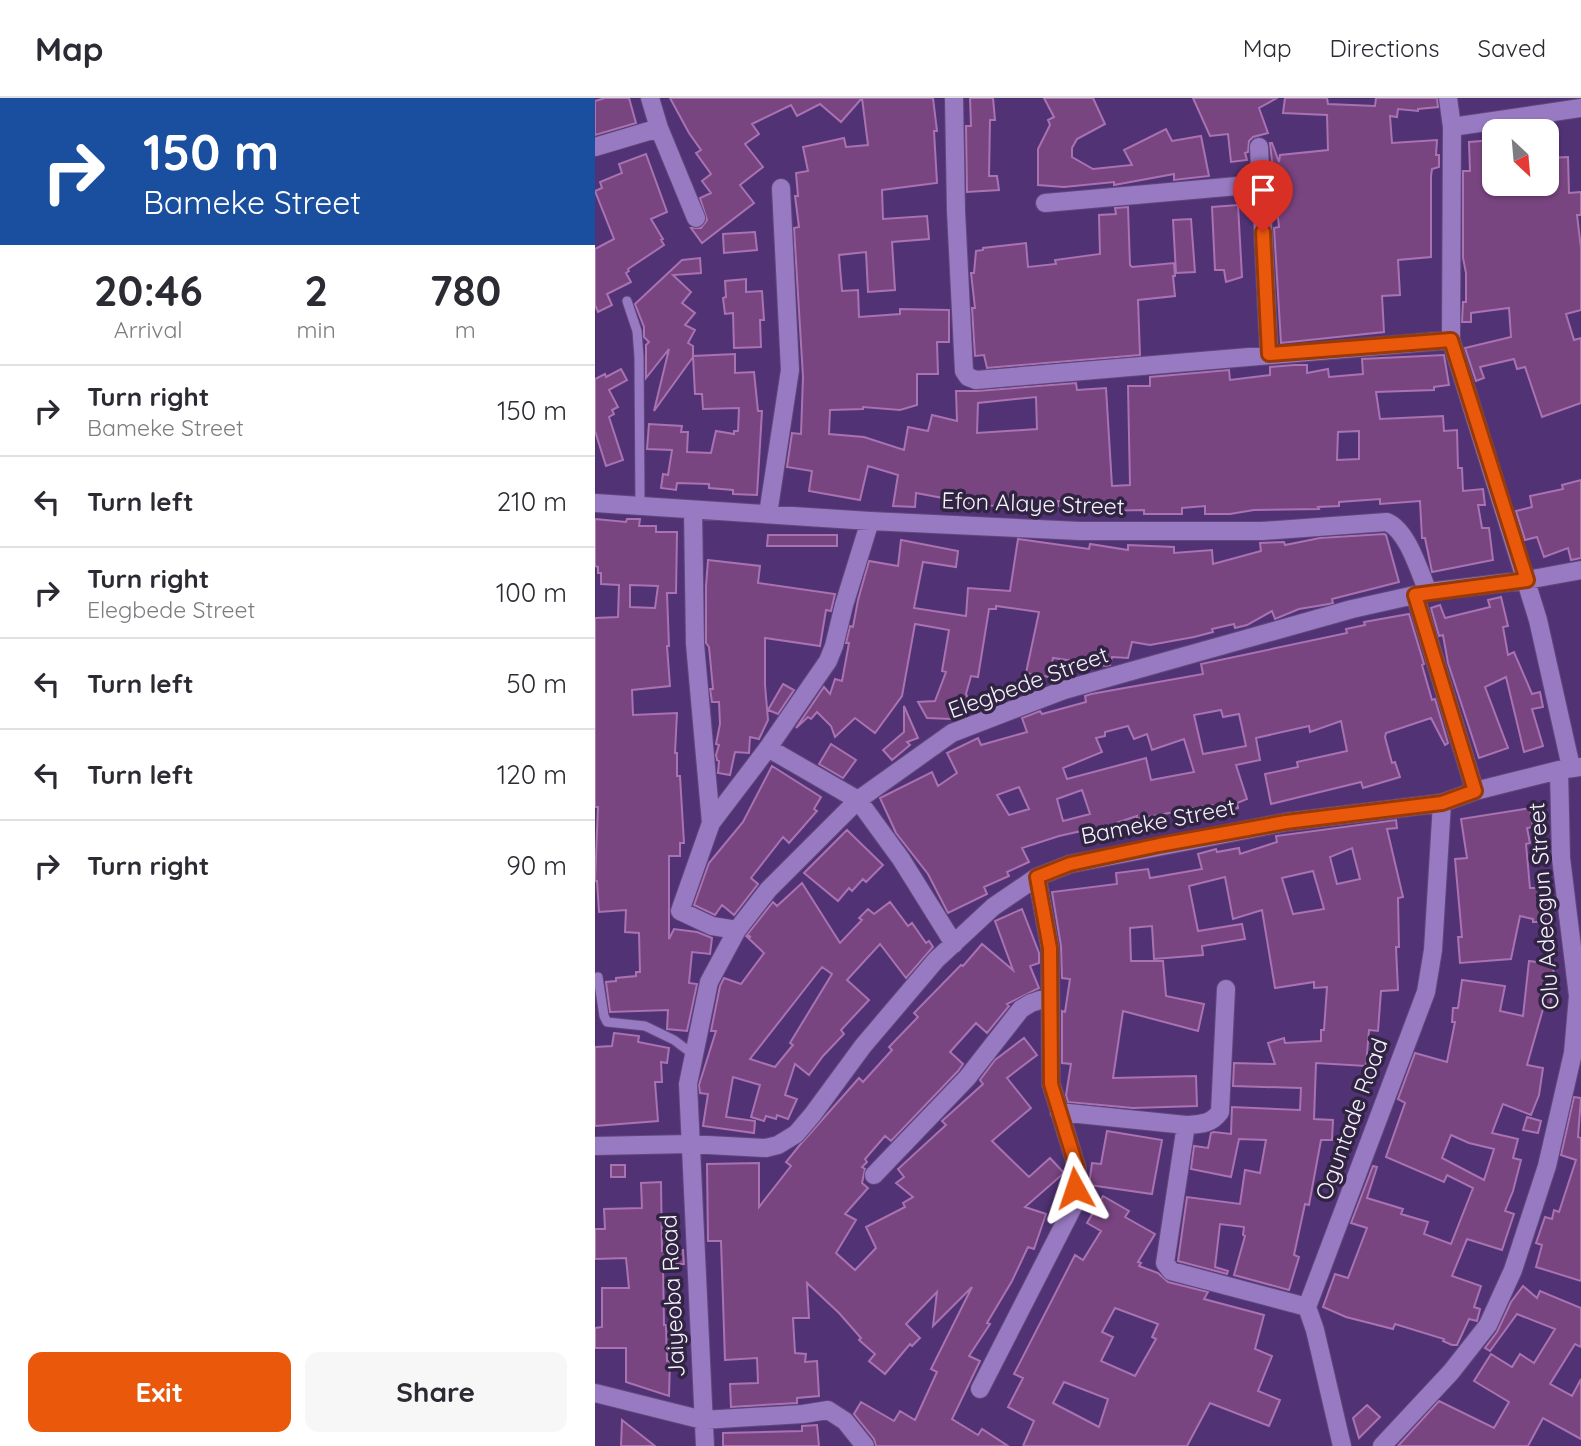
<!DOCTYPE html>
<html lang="en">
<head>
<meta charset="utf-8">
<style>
  :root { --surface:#fff; --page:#f7f7f7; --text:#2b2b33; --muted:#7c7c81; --line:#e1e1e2; --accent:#ea580c }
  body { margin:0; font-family:Quicksand,sans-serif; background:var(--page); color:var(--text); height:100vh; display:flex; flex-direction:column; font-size:26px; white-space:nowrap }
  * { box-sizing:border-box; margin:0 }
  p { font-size:23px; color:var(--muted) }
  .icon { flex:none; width:38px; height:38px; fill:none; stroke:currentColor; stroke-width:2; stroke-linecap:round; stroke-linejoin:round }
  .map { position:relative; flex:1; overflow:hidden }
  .details { display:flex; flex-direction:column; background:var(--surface); width:595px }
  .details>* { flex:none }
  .banner { background:#1a4fa0; color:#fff; overflow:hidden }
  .needle { width:46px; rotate:154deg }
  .buttons { position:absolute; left:887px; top:21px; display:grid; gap:14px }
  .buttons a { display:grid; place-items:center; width:77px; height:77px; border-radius:14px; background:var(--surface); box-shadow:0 2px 5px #0004; font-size:35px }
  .pin { position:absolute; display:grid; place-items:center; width:60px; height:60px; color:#fff; margin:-72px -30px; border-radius:50% 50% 50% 0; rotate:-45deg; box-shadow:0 0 7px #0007 }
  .pin .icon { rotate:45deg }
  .me { position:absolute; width:77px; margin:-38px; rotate:355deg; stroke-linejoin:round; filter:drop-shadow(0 0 5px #0008) }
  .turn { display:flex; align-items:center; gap:24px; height:147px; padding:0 28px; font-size:32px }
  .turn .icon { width:91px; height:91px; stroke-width:2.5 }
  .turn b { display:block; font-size:49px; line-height:60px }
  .eta { display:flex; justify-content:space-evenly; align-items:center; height:119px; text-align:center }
  .eta b { font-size:42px; font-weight:700; line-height:49px }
  .cta { display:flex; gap:14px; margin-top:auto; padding:14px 28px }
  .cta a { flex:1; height:80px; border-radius:14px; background:var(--accent); color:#fff; font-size:28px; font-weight:700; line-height:80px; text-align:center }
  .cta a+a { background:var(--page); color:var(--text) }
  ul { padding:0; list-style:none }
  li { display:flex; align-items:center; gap:21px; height:91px; padding:0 28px; border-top:2px solid var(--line) }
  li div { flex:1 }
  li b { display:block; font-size:26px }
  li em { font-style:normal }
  header { display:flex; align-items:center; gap:42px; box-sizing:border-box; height:98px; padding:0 35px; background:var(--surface); border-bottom:2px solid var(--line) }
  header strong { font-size:33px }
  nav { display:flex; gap:38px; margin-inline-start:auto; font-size:24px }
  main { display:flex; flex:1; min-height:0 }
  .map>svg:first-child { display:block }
</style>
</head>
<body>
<header>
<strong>Map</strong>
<nav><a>Map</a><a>Directions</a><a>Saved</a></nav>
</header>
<main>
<section class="details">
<div class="banner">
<div class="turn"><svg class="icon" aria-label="right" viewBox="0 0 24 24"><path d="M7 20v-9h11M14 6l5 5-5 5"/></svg><div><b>150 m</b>Bameke Street</div></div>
</div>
<div class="eta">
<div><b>20:46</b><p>Arrival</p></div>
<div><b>2</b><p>min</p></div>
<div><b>780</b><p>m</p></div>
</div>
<ul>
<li><svg class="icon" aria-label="right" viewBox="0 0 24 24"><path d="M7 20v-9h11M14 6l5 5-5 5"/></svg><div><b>Turn right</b><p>Bameke Street</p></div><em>150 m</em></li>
<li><svg class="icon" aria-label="left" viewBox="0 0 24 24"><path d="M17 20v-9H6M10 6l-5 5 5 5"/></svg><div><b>Turn left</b></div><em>210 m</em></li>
<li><svg class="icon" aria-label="right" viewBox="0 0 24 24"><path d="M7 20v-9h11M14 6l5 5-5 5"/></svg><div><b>Turn right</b><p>Elegbede Street</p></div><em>100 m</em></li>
<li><svg class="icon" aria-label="left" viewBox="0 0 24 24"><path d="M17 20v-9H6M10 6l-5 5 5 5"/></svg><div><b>Turn left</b></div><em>50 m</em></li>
<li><svg class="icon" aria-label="left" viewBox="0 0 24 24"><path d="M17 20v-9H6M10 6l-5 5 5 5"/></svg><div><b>Turn left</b></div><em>120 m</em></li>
<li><svg class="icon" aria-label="right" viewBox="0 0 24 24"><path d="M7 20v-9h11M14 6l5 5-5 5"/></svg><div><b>Turn right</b></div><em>90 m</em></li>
</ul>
<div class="cta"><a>Exit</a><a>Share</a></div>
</section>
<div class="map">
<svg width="986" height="1348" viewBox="0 0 986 1348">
  <rect width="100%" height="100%" fill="#513375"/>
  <path fill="#794581" stroke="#a972b1" stroke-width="2" fill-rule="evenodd" d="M10,0h24l7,25 -41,12v-34z
    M75,0h263l4,33h-3l3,52 -55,7 1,29 44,-3 2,23 -37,3 3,48 -27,2 -2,-40 -27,3 3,36 16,-1 1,27 41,-3v-5l49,1v32h-12l1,32h-21v31l-17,5 -37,-3v2l-33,1 -1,24 35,3 40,13 4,-23 20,4 4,-16 25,6 -1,-30h21l99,-8 1,7 29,-2 6,98 18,-1 -2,-99h22v-9l79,-7 1,10 40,-5v-8l24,-2h13v8l21,-4 1,8 34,-3 -1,-15 82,-4 5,30 -15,2v3l-58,2 4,27 63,-3 1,15 13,-1 1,38h4l1,23 20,-2 2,16h-7l4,23h7l4,32 -61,12 -7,-34h-3l-2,-37 -40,3v-5l-41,3v4l-21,1 1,2 -65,1 -24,4h-25v-8l-23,2v6h-38v-4l-44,1 -1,-10h-41v5l-25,2 -53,-3 -64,-12 -1,14 -22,-1 5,-31 -30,-9 -8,34 -51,-9 3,-20 -25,-4 5,-34 9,1 2,-57 -9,-149 5,-1 -4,-31h3l-2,-23 12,-2 -5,-24 41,-9 2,9 22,-2 -6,-47 -21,24 -21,-18 -23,12 -6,-11 -39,19 7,10 -14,10 18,23 -23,18 14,18 -52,40 -11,-15h10l6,-8 -7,-22 11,-5 -9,-12 9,-7 -15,-21 5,-3 -12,-17zM441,299l1,32 -60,4 1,-30zM764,333v28l-22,1 1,-28z
    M375,0h23l2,22h-5l-1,56h8l2,14 -32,2 -1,-66h5z
    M449,0h49l12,26 -28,15 -5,9v9l21,12 39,-4 -8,-15 42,-21 6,12 29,-5 8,40 -35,4v-6l-60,11v-3l-50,5 -26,-2v-36l12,-24 -2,-5 6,-3z
    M598,0h84l-18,10 9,25 -15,4 -4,4 -1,11 -3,1 2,7 -16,2 -3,-28 -18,2z
    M690,0h42l1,6 47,2 1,-8h61l1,9 -20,2v2l-20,-2 -1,8 -7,-1 2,27 45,-3 -1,15h3v12l-7,2 -1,7v81l-33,3 2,35 -18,1 2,36 -103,11 -7,-115 5,-1 -9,-84h2l7,19 1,-7 48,-5 -1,-35 -44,-2z
    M900,42v44h52v-26l21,-1 1,36 12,-1v23h-4l4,33v62l-15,4 8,26 7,-2v65l-39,14 -17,-50 -8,2 -3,-10 -34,8 4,11 -8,3 -11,-33 46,-11 -2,-29 -38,5v9h-9l1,-20h3v-29l-3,-15v-87h7l-1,-29z
    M51,56l21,58 -16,7 12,20 -2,1 3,5 -36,24 1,2 -3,2 5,9 -24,12 5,11 -14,7 -3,-7v-56l19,-10 -19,-48 7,-3 -2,-6 22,-9 -3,-9z
    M643,107l4,72 -16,5 -2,-12h-9l-3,-63z
    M533,109l2,58 2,2 42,-4 1,13h-2l2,20 -37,4 2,55 -153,13 -3,-13 -9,1 -3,-48h3l-4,-35h3l2,-22 7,-1v-2l43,-5 2,24 28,-3 -1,-4 45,-6 -1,-39 17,-1 -1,-6z
    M596,121l4,53 -19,1 -3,-53z
    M160,134l2,18 -33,3 -1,-19z
    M105,160l1,15 -28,2 18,17 -9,11 13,10 -10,12 10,5 -7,13 5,3v11l-39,54 15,-62 -23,29v-33l3,-3 -5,-5v-10l-9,-23 47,-44z
    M151,181v13l16,-1 2,29h-4l1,27 -27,1 -1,-35 -8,1 -2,-16 3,-1 -1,-16z
    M140,256v19l19,-1 4,39h4l-5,84 -24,-1v-4l-24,-2v-4l-32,-1 -1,7 -15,-2 2,-14 5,1 4,-25 -25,-1 2,-25 33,2 -1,6h7l-1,20 24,1 5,-22 18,3v-3h4l1,-23 -36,1 -1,-15h-7l-2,-38z
    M26,271l6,11 -18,10 9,17 -6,3 2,4 -5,3 14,43 -17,6 -11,-35v-52l10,-5 1,3z
    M986,382v78l-10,2 -3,-12 -24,9 -7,-20 -12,3 -9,-29 16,-4 -2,-11 33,-7 -1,-4z
    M0,421l31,3 1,-3h13l-1,7h17v6h21l-1,61h-9l2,53h-2l3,40 -38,4 1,25 44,-2 -2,40h2v23h3l4,67h-4v13h-11v83l5,-10 23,3 15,6 -2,16 -18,-2 -3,31 8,1 -10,47 -20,-2 1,-19 -58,2 -4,-30 10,-1v-3l20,-2v-4h4l-1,-39 -14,-1 1,-22 -27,2 -2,-31h-2l3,-74h-3v-189l23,-1 1,-32 -18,-1v-11h-3v-6l-3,-1zM35,487l28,1 -3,22 -25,-1z
    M789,436l2,1 13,47 -67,17 1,4 -4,1 -30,5 -24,10 -3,-8 -25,14 -12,3 -1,-4 -22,5 1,3 -19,5 -44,8 -18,-3 -4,16 -16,-1 -2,8 -4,1 -53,-8 -4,19 -23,-4 13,-61 -43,-6v3h-7l-11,68 -7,-1 -5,18 6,14 -21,8v3l-24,-1 -9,-16 17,-1 11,-29 -4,-1 7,-41 -34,-6 -13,72 -27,37 -20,-15 -20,19 -4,-11 -14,-14 -6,7 -3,-2 -12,11 28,-41 6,7 5,-15 7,2 7,-38h-3l4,-17 3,1 5,-27 11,-39 29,5 3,-26 57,11 -2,16 -33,-5 -9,46 52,8 2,-28 42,3 8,-52 71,10 1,-5 38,6v-5l46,2v6l38,-3 1,14 48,-13 -1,-8 24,-1 1,3 35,-7z
    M173,437h69v11h-70z
    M113,462l52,6 -2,17 77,11 -4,17 -5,-1 -6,36 -55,-8v47l3,35 -9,19 -9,-2 -1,16 -14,-1 -5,23 -12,-2 1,-12 -2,-1 -1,-5 3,-10 -3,-1 4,-20 -1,-22h-7l-2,-13h3l-4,-42 -3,-4v-57z
    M906,499l7,29 -5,1 5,28 6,-3 18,42 8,-2 3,15 -11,2 11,37 -19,6 -18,-75 -21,10 23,61 -29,10 -31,-95 -5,-28 -4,1 -8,-28 9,-3 5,13 45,-11 -2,-7z
    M814,516l15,50 -2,1 10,35 3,-1 13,44 -3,2 -14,-27 -45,15 -1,4 7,26 3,-1 5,15 -37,11 -2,-6 -90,22 -6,-30 33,-7 -1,-5 50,-11 -6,-30 -31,11 -1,-6 -53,12 4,22 -24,5 11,34 -10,4 1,5 -23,6 -3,-9 -75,14v-3l-42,14v-2l-36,8 -37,12 7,14 -22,10 2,4 -25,11 3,7 -39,19 -20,-39 -32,-41 -16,-35 52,-26 6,14 19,-13 -10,-20 31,-15 3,7 46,-13 -5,-14 18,-7 2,3 44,-12 -1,-6 6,-2 112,-20 -2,-10 146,-31 -1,-4 19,-4 -1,-3zM626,612l2,7 16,-3 7,32 -43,8 -9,-39zM533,628l6,13 13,-5 5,16 32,-11 10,33 -43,8 -5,-22 -79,21 -4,-11 39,-16 -6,-14 9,-2v-4zM424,689l10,22 -20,6 -12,-20zM487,692l8,24 -27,7 -6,-22z
    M188,586l11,6 -16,24 -10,-4z
    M309,608l14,32 -11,4 3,3 -18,15 -9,-10 21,-18z
    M236,646l25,16 -13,18 -24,-14z
    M177,668l49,31 -7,12 3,2 -28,32 -6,-6 -32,41 7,6 -24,31 -12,-10 -7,10 -21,-10 15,-42 34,-41z
    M935,710l3,19 -6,1 3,15 -4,1 4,44h16l-1,34h-12v-3l-13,-3 -9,43 -51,4 -2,-26h4l-7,-78 12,-1 -6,-39z
    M801,722l1,8 -10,1 16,68 -5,1 1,49h-3l2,43 -17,1 -3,40 -9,-1 -3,36 -50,-3 -2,56 19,1 -1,20h-11l-12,65 -4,-1 -11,51 5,2 -10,33 -55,-15 11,-39 -2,-1 1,-8 -24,-3 -5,43 13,4 -1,3 -49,-13 9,-64 53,7 5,-34 15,3 6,-33 -27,-1 -8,38 -40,-8 3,-23 14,2 3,-15 3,-1 17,2 1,-27 68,3 1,-22 -68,-2 1,-23 41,1 -7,-21 16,-5 1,5 36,-2v-11h3l3,-43 -13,1v-6l-39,6 -13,-78 -29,9 -8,-42 -36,9 9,45 44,-7 3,15 -43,7 1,9 -49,4 -2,-33 -22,2 1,33h32l3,35 38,8 -6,27 -75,-20 -10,67 83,-2 1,30 -64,2 -65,-6 -2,-7 5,-31 -9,-1v-52l3,1 5,-33 -8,-1 -1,-32 -9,-54 65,-8 -1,-11 32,-4 2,9 52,-9 -4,-15 18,-5 1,3 22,-4 1,6 37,-12 -1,-6zM757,750l8,31 -23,5 -7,-27zM718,773l11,38 -31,5 -11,-36z
    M252,732l36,35 -17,17 -3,-3 -11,12 -3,-3 -11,13 -34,-28z
    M207,785l38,60 22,-23 -3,-2 9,-9 6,5 16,-12 18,24 4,-3 14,20 3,-2 4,6 -27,31 -26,-34 -33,36 22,20 -28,30 3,4 -21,22 -14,19 -14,-11 -10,31 12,4 -9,20 -11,-4 -1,4 -10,-3 -2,5 -13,-4 9,-32 -27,-8 -7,40 29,4 -1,12 -51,-7 5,-32 -8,-1 -1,-8 17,-54h-5l9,-45 4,-8 17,6 23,-31 -18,-17 5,1 -4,-2 26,-33 4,4zM227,869l10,7 -42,69 3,2 -18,22 -25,-8z
    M427,811l17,44v10l-9,3 9,22 -32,16 2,2 -22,27 -11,-10 -26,29 13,12 -5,7 -67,70 -6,-5 -20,23 2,3 -5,5 3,2 -3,14 6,5 -23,26 11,6 -20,33 19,17 21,-22 -10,-21 39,-20 -2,-4 10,-6 -17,-14 8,-6 -6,-8 48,-44 -4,-4 41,-37 -3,-4 15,-20 29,-22 13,17 -30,23 24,30 -39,33 37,36 21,-19 14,15 -39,34 21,7 -12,35 -6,-2 -16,34 -25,42 3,1 -21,32 11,5 -28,58 26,16 4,-6 26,17h-132l-2,-7 -20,-25 7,-12 33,19 6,-10 15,9 22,-48 -6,-3 41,-82 -39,39 4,-34 -31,32 14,14 -8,8 -2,-2 -25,30 -16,-13 6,-7 -16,-14 2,-2 -22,-25 -32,-30 2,35h-16l2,35 11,1 -1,8 12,-1 2,35 -22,2v5l-66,4 -1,-23 28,-1 -1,-25 -32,2 -4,-119h-13l-1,-77 52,-1v44l32,-41 -5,-4 13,-16 60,-68 4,4 29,-32 -3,-3 29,-30 -4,-4 47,-48 2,1 19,-22 31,26 -18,-49z
    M934,863l25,3 -4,46 -7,-1 -16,56 16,3 -4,27 -8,20 -28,-11 -11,29 26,6 -5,19 8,2 -8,31 -8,20 9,3 -12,36 -35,-11 -15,37 29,10 -7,21 6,2 -3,12 -8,-2 -12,26h-5l-9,-4 1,-2 -49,-15 -2,5 -47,-12 -23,-10 12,-33 13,4 19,-50 -16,-5 22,-57 4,1 -10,31 36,11 -2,5 27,8 -4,12 27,10 22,-56 -26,-13 -3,7 -58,-25 19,-54 -7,-4 17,-46 32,9 8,-40h-3l1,-14h5l4,-28 43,6 -5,25 23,5zM856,1037l18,8 25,6 -10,31 -42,-22z
    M19,935l25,3 -1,6 31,6 -2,15 -6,-1 1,20h-7l3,39 -63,5v-79l17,-1z
    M979,999l7,1 -3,39 3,1v143l-45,-14 6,-22 -6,-2 9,-26 7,2 2,-9 5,2 17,-52 -15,-5z
    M932,1019l14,4 -3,12 -15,-3z
    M512,1033l55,9 -10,54 -63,-9 3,-22 9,1z
    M16,1067h14v12h-14z
    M66,1084l1,69 21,-1 1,14h-21l1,61h2l1,36h3l-1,35 -43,-14v-34h-31v-20l7,-1v-39h27l-3,-30 -31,1v-30h10l-1,-20 38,-1 -1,-25z
    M508,1098l26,15 -4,6 30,17 -17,28 3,1 -2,3 19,7 10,9 40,10 -4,7 60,16 -9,34 17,7 -14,35 22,9 -11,26 -59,-23 -23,43h-164l11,-25 -26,-14 15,-29 -9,-4 61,-119 8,5 18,-29 -14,-8zM520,1210l43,16 -6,13 4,2 -21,37 -34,-15 12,-24 -11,-5zM469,1284l44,17 -9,28 -46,-24z
    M928,1188l14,12 3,-7 41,17v39l-6,-3 -25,40 22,12 9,-17v60l-38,-21 -15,28h-130l41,-45 55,27 15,-26 -35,-21 17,-27 21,13 8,-13 14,9 21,-34 -38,-15 -27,37 -5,-3 12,-16 14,-30z
    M772,1307l13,12 -21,21 -6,-20z
    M27,1322l33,26h-34z
    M222,1327l2,21h-96v-13l79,-2v-5z"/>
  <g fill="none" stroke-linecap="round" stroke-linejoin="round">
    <defs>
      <path id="lane" d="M32,203l10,30 2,26 1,149
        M3,879l6,39 3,6 38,4 29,14 20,15"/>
      <path id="street" d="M55,0l9,30 37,90
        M359,0l2,113 8,160 4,6 8,3 475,-40
        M853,0l4,29 -1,213 87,280 33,147
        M857,29l129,-19
        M0,49l64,-19
        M664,49l10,207
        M450,105l215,-19
        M0,405l275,18 210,10h182l125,-9c21,9 32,49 41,70
        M98,412l2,134 16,179
        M173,416l22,-144 -9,-182
        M820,497l60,196
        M173,650l90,52 43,59 53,85
        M142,832l-25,-4 -32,-15 31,-88 57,-75 60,-87 6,-15 10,-41 26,-84
        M464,1014l127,13c16,-1 25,-1 34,-13l6,-123
        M591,1027l-21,138 6,8 136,36
        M0,1048l94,-2 77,4 12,-3 18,-11 17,-20 50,-68 73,-86 57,-53 44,-30 33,-13 216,-42 156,-19 33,-12 84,-21 22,-3
        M279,1077l93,-97 54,-69 10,-6 18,-6
        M385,1291l93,-182 4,-39 -26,-84 -1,-136 -13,-71
        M0,1295l108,27 100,-6 25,-4 17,11 20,25
        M110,1348l-17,-362 21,-102 28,-52 31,-40 90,-90 94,-67 112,-43 288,-81 76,-17 99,-12 54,-10
        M747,1348l-27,-116 -8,-23 119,-315 7,-42 9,-147
        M787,1348l69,-74 37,-47 25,-55 34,-104 26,-113 5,-57 -17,-138 -2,-88"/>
    </defs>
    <use href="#lane" stroke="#60487b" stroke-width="11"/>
    <use href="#street" stroke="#60487b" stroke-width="20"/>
    <use href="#lane" stroke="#987ac2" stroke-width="9"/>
    <use href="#street" stroke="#987ac2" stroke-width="18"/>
  </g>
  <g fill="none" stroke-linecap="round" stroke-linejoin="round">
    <defs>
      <path id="route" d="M480,1090l2,-20 -26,-84 -1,-136 -13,-71 33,-13 89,-19 127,-23 156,-19 33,-12 -60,-196 112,-15 -76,-240 -182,14 -6,-122"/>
    </defs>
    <use href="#route" stroke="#983908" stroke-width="18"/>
    <use href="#route" stroke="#ea580c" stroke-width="12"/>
  </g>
  <g text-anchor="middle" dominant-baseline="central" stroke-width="7" stroke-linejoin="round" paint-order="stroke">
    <g font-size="23" fill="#f4f2fa" stroke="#312442">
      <text transform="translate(438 405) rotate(2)">Efon Alaye Street</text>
      <text transform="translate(433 584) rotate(-20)">Elegbede Street</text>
      <text transform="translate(563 723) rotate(-11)">Bameke Street</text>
      <text transform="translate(948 808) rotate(-94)">Olu Adeogun Street</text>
      <text transform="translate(756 1021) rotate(-70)">Oguntade Road</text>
      <text transform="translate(77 1198) rotate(-93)">Jaiyeoba Road</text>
    </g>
  </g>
</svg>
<div class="buttons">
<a><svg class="needle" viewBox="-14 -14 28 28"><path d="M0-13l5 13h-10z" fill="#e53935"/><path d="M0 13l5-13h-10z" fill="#7c7c81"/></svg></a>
</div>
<div class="pin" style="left:668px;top:134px;background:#d93025"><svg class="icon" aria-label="arrive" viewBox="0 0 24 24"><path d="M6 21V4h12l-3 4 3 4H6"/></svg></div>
<svg class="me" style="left:480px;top:1090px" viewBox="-20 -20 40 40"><path d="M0-17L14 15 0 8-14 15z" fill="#ea580c" stroke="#fff" stroke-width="4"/></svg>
</div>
</main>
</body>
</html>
